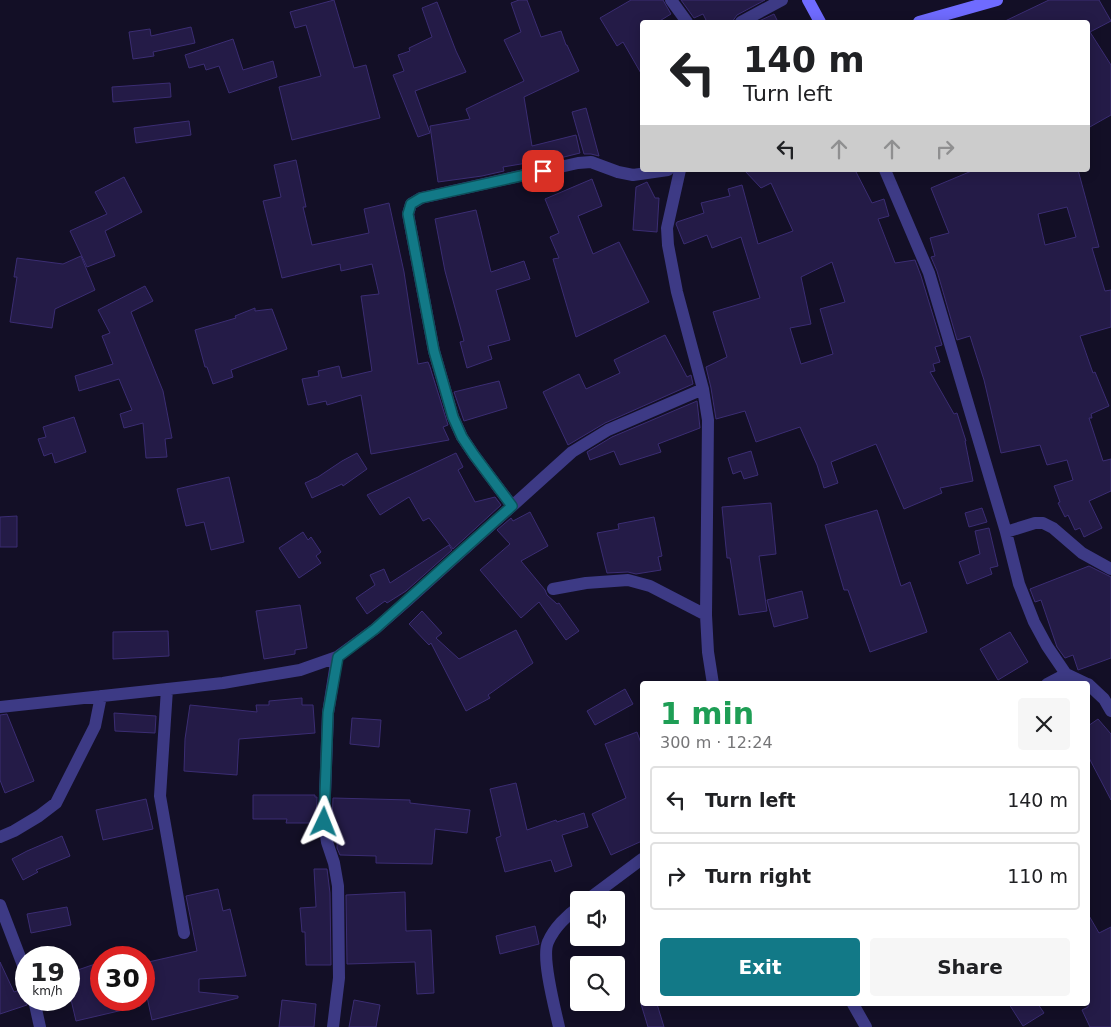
<!DOCTYPE html>
<html lang="en">
<head>
<meta charset="utf-8">
<style>
  :root { --surface:#fff; --page:#f6f6f6; --text:#202124; --muted:#757577; --line:#e0e0e0; --accent:#127987 }
  body { margin:0; font-family:"DejaVu Sans",sans-serif; background:var(--page); color:var(--text); height:100vh; display:flex; flex-direction:column; font-size:19px; white-space:nowrap }
  * { box-sizing:border-box; margin:0 }
  p { font-size:16px; color:var(--muted) }
  .icon { flex:none; width:28px; height:28px; fill:none; stroke:currentColor; stroke-width:2; stroke-linecap:round; stroke-linejoin:round }
  .map { position:relative; flex:1; overflow:hidden }
  .sheet { position:absolute; left:640px; top:681px; width:450px; height:325px; display:flex; flex-direction:column; background:var(--surface); border-radius:5px; box-shadow:0 2px 12px #0003 }
  .sheet>* { flex:none }
  .top-card { position:absolute; left:640px; top:20px; width:450px; height:152px; border-radius:5px; box-shadow:0 2px 12px #0003; background:#fff; color:var(--text); overflow:hidden }
  .fabs { position:absolute; left:570px; top:891px; display:grid; gap:10px }
  .fabs a { display:grid; place-items:center; width:55px; height:55px; border-radius:5px; background:var(--surface); box-shadow:0 2px 12px #0003; font-size:25px }
  .speed { position:absolute; left:15px; top:946px; display:flex; gap:10px; font-size:25px; font-weight:700; text-align:center }
  .speed>* { display:grid; place-content:center; width:65px; height:65px; border-radius:50%; background:var(--surface); box-shadow:0 2px 12px #0003; line-height:1 }
  .speed small { font-size:12px; font-weight:400 }
  .speed .limit { border:8px solid #d22; background:#fff; color:#111 }
  .pin { position:absolute; display:grid; place-items:center; width:42px; height:42px; color:#fff; margin:-21px; border-radius:10px; box-shadow:0 2px 8px #0006 }
  .me { position:absolute; width:55px; margin:-28px; rotate:2deg; stroke-linejoin:round; filter:drop-shadow(0 0 4px #0008) }
  .turn { display:flex; align-items:center; gap:18px; height:105px; padding:0 20px; font-size:22px }
  .turn .icon { width:65px; height:65px; stroke-width:2.5 }
  .turn b { display:block; font-size:35px; line-height:42px }
  .lanes { display:flex; align-items:center; height:48px; padding:0 20px; background:#0003; justify-content:center; gap:25px; direction:ltr }
  .lanes .off { opacity:.35 }
  .round { display:grid; place-items:center; flex:none; width:52px; height:52px; border-radius:5px; background:var(--page) }
  .overview { display:flex; align-items:center; justify-content:space-between; height:85px; padding:0 20px }
  h1 { font-size:30px; font-weight:800; line-height:38px; color:#1e9e55 }
  .button { display:flex; gap:10px; margin-top:auto; padding:10px 20px }
  .button a { flex:1; height:58px; border-radius:5px; background:var(--accent); color:#fff; font-size:20px; font-weight:800; line-height:58px; text-align:center }
  .button a+a { background:var(--page); color:var(--text) }
  ul { padding:0; list-style:none }
  li { display:flex; align-items:center; gap:15px; height:68px; margin:0 10px 8px; padding:0 10px; border:2px solid var(--line); border-radius:5px }
  li div { flex:1 }
  li b { display:block; font-size:19px }
  li em { font-style:normal }
  .map>svg:first-child { display:block }
</style>
</head>
<body>
<div class="map">
<svg width="1111" height="1027" viewBox="0 0 1111 1027">
  <rect width="100%" height="100%" fill="#130f26"/>
  <path fill="#241b47" stroke="#3b2d73" fill-rule="evenodd" d="M334,0l20,68 12,-3 14,53 -88,22 -13,-53 42,-11 -15,-51 -11,3 -5,-16z
    M519,0h8l14,37 20,-6 5,14h1l12,26 -55,26 8,49 44,-11 4,18 -40,10 -1,-2 -36,6 1,4 -22,5 -44,6 -8,-56 40,-7 -4,-10 58,-28 -20,-41 17,-8 -10,-29z
    M631,0h32l8,14 -13,8h-16v53l-19,-33 -6,4 -17,-28z
    M681,0h84l-28,15 -5,7h-25l-4,-8 -9,4z
    M1049,0h50l12,21 -21,11 21,33v50l-23,13v-106h-85z
    M437,2l19,49 10,21 -51,19 15,42 -12,4 -25,-62 11,-4 -6,-16 12,-4 -1,-3 23,-11 -10,-29z
    M774,14l4,8h-21z
    M191,27l4,16 -42,9 1,4 -21,3 -4,-27 21,-3 1,7z
    M233,39l10,31 30,-9 4,16 -48,16 -10,-27 -13,4 -2,-6 -15,4 -4,-13z
    M170,83l1,14 -58,5 -1,-15z
    M586,108l13,48 -8,-2h-7l-12,-42z
    M189,121l2,14 -55,8 -2,-15z
    M296,160l10,47h-3l9,38 57,-12 -5,-24 25,-6 15,69 14,92 10,-2 2,5 18,58 -5,2 6,13 -78,14 -10,-59 -34,10 -1,-4 -18,4 -6,-26 17,-3 -1,-5 21,-5 3,12 30,-7 -11,-75 18,-2 -7,-30 -31,7 -1,-7 -58,14 -19,-77 18,-4 -7,-32z
    M744,170h111l17,33 12,-4 5,17 -11,3 17,44 20,-3 6,16 21,69 -7,2 5,15 -7,2 2,7 -5,1 24,42 3,-1 9,28h-1l8,40 -33,7 2,5 -38,16 -28,-65 -45,18 7,21 -14,5 -7,-23 -17,-38 -44,15 -11,-31 -29,8 -5,-31 -5,-21 21,-10 -14,-45 47,-14 -19,-61 -29,11 -5,-13 -23,9 -8,-20 1,-2 27,-9 -3,-10 29,-7 -2,-7 14,-4 16,59 35,-13 -22,-48 -10,5zM832,262l13,40 -25,7 13,45 -32,10 -11,-36 21,-4 -10,-47z
    M974,170h104l21,77 -7,1 13,43 6,-1v37l-31,9 13,37 2,-1 14,34 -18,8 1,4h-3l14,43 8,-2v32l-22,10 13,27 -18,9 -4,-9 -5,2 -7,-15 -3,2 -7,-14 2,-1 -6,-16 19,-6 -6,-20 -20,5 -7,-20 -39,8 -17,-73 -14,-44 -13,4 -20,-69 -6,-14 4,-1 -5,-18 19,-5 -18,-45zM1067,207l9,30 -31,8 -7,-31z
    M124,177l18,35 -37,19 10,25 -28,11 -17,-36 37,-17 -12,-22z
    M592,179l10,27 -24,10 15,38 26,-12 30,60 -73,35 -23,-78 6,-1 -9,-21 9,-4 -14,-34z
    M647,182l8,16h4l-2,34 -24,-2 3,-43z
    M476,210l15,62 33,-11 6,18 -34,11 14,50 -22,6 4,13 -25,9 -7,-26 4,-1 -19,-70 -10,-52z
    M81,256l14,34 -40,19 -3,19 -42,-6 7,-45h-3l3,-19 46,6z
    M145,286l8,15 -22,11 32,79 9,47 -7,1 2,18 -21,1 -3,-35 -19,5 -4,-14 12,-4 -13,-31 -40,12 -4,-15 38,-12 -11,-28 8,-3 -12,-23z
    M255,308v3l17,-2 15,40 -56,21 2,7 -20,7 -6,-17h-2l-10,-37 41,-12 -1,-2z
    M665,335l22,42 4,-2 2,9 -88,39 -37,22 -25,-53 36,-18 7,15 34,-16 -6,-13z
    M499,381l8,27 -43,13 -10,-29z
    M697,401l3,27 -42,16 3,8 -41,13 -6,-14 -24,9 -3,-8 25,-15z
    M74,417l12,35 -31,11 -3,-10 -8,3 -6,-17 8,-2 -3,-10z
    M751,451l7,24 -14,4 -3,-8 -8,3 -5,-16z
    M357,453l10,16 -24,17 -1,-2 -30,14 -7,-15 13,-6 24,-16z
    M456,453l7,14 -5,3 17,32 20,-5 6,8 -48,44 -24,-31 -6,3 -14,-24 -29,18 -13,-20z
    M229,477l15,65 -33,8 -7,-28 -18,4 -9,-37z
    M771,503l5,51 -17,2 8,55 -28,4 -9,-57h-3l-5,-51z
    M982,508l5,14 -18,5 -4,-14z
    M877,510l24,76 9,-4 17,50 -57,20 -22,-62h-4l-19,-65z
    M530,512l18,34 -27,15 24,29 2,5 10,9 2,-1 20,28 -13,9 -27,-38 -18,16 -41,-48 30,-26 -13,-14 14,-12 2,3z
    M17,516v31h-17v-30z
    M654,517l8,39 -4,1 3,13 -25,4 -8,-2 -21,1 -10,-40 22,-4 -1,-5z
    M989,528l9,38 -8,2 2,6 -25,10 -8,-22 21,-8 -5,-23z
    M303,532l5,8 3,-3 10,15 -5,4 5,7 -22,15 -20,-30z
    M449,545l3,5 -46,41 -19,12 -2,-2 -18,13 -11,-16 19,-13 -5,-10 14,-6 6,14z
    M1089,566l22,11v81l-33,12 -5,-15 -8,3 -8,-11 -16,-47 -6,2 -5,-13z
    M802,591l6,27 -34,9 -7,-27z
    M300,605l7,43 -12,2v4l-31,5 -8,-48z
    M422,611l20,22 -6,5 23,21 57,-29 17,33 -45,32 2,3 -24,13 -35,-68 -2,2 -20,-21z
    M168,631l1,25 -56,3v-27z
    M1010,632l18,30 -30,18 -18,-31z
    M625,689l8,15 -38,21 -8,-14z
    M302,698v7h11l2,28 -76,6 -2,36 -53,-4 1,-32 5,-34 67,7 -1,-7h13v-4z
    M114,713l42,3 -1,17 -40,-2z
    M7,714l27,67 -29,12 -5,-13v-65z
    M352,718l29,2 -2,27 -29,-3z
    M1098,719l13,15v66l-23,-44v-30z
    M637,732l5,14v95l-31,14 -19,-41 34,-16 -21,-54z
    M516,783l11,47 29,-10 1,2 27,-9 4,14 -26,8 10,31 -17,6 -4,-12 -46,12 -9,-34 5,-2 -11,-47z
    M253,795h62v2h2l-1,26h-30l1,-4h-34z
    M333,798l77,2v3l60,7 -3,23 -32,-4 -3,35 -56,-1v-7l-36,-1 -3,-7 1,-25h-6v-1z
    M146,799l7,30 -50,11 -7,-30z
    M62,836l8,20 -34,14 2,2 -15,8 -11,-21 15,-8z
    M314,869h13l3,24 1,72h-25l-1,-33h-3l-2,-24 16,-1z
    M218,889l5,22 7,-2 16,67 -47,3v13l39,4v2l-86,22 -8,-37v-20l53,-12 -11,-55z
    M405,892l1,39 25,-1 3,63 -17,1 -2,-32 -68,2 -1,-69z
    M67,907l4,18 -40,8 -4,-19z
    M1088,914l11,19 12,-6v100h-21l-8,-17 6,-3z
    M535,926l4,18 -39,10 -4,-18z
    M0,962l14,30 12,-4 1,17 -27,9z
    M101,962v38h39v6l-64,15 -7,-30v-18z
    M282,1000l34,4 -2,23h-35z
    M354,1000l26,5 -4,22h-27z
    M641,1004h16l7,23h-16z
    M1009,1004h29l6,9 -21,13z"/>
  <g fill="none" stroke-linecap="round" stroke-linejoin="round">
    <path stroke="#3d3a85" stroke-width="12" d="M671,0l16,22
      M741,22l41,-22
      M885,170l44,103 77,259 13,52 15,38 13,24 19,28 21,10
      M703,389l5,31 -2,195 2,37 5,32
      M512,506l-38,-51 -12,-18 -9,-20 -19,-66 -26,-137 3,-10 10,-6 157,-35 13,-1 27,10 15,3 35,-5
      M1006,532l29,-9h8l10,5 29,25 29,16
      M553,589l33,-6 42,-3 22,6 56,29
      M1047,684l19,-10
      M1088,684l16,15 7,12
      M167,689l-7,107 24,137
      M0,707l223,-24 77,-13 37,-13 38,-28 33,-29 164,-148 36,-22 95,-41 -26,-97 -9,-47 -1,-17 13,-58
      M0,837l14,-6 25,-15 17,-13 39,-77 6,-30
      M587,900l55,-41
      M0,905l26,68
      M34,1000l6,27
      M853,1004l13,23
      M333,1027l6,-49 -1,-92 -4,-23 -7,-21 -3,-20 4,-109 9,-56
      M559,1027c-4,-18 -18,-70 -11,-85 6,-14 19,-27 31,-35"/>
    <path stroke="#6f6bff" stroke-width="12" d="M808,0l12,22
      M919,22l78,-22"/>
  </g>
  <g fill="none" stroke-linecap="round" stroke-linejoin="round">
    <defs>
      <path id="route" d="M324,822l4,-109 10,-56 37,-28 137,-123 -38,-51 -12,-18 -9,-20 -19,-66 -26,-137 3,-10 10,-6 122,-27"/>
    </defs>
    <use href="#route" stroke="#0c4f58" stroke-width="12"/>
    <use href="#route" stroke="#127987" stroke-width="9"/>
  </g>
</svg>
<div class="fabs">
<a><svg class="icon" aria-label="sound" viewBox="0 0 24 24"><path d="M4 9h4l5-4v14l-5-4H4zM17 9q2 3 0 6"/></svg></a>
<a><svg class="icon" aria-label="search" viewBox="0 0 24 24"><circle cx="10" cy="10" r="6"/><path d="M15 15l6 6"/></svg></a>
</div>
<div class="speed"><div>19<small>km/h</small></div><div class="limit">30</div></div>
<div class="pin" style="left:543px;top:171px;background:#d93025"><svg class="icon" aria-label="arrive" viewBox="0 0 24 24"><path d="M6 21V4h12l-3 4 3 4H6"/></svg></div>
<svg class="me" style="left:324px;top:822px" viewBox="-20 -20 40 40"><path d="M0-17L14 15 0 8-14 15z" fill="#127987" stroke="#fff" stroke-width="4"/></svg>
<div class="top-card">
<div class="turn"><svg class="icon" aria-label="left" viewBox="0 0 24 24"><path d="M17 20v-9H6M10 6l-5 5 5 5"/></svg><div><b>140 m</b>Turn left</div></div>
<div class="lanes"><svg class="icon" aria-label="left" viewBox="0 0 24 24"><path d="M17 20v-9H6M10 6l-5 5 5 5"/></svg><svg class="icon off" aria-label="ahead" viewBox="0 0 24 24"><path d="M12 20V5M6 11l6-6 6 6"/></svg><svg class="icon off" aria-label="ahead" viewBox="0 0 24 24"><path d="M12 20V5M6 11l6-6 6 6"/></svg><svg class="icon off" aria-label="right" viewBox="0 0 24 24"><path d="M7 20v-9h11M14 6l5 5-5 5"/></svg></div>
</div>
<section class="sheet">
<div class="overview"><div><h1>1 min</h1><p>300 m · 12:24</p></div><a class="round"><svg class="icon" aria-label="close" viewBox="0 0 24 24"><path d="M6 6l12 12M18 6L6 18"/></svg></a></div>
<ul>
<li><svg class="icon" aria-label="left" viewBox="0 0 24 24"><path d="M17 20v-9H6M10 6l-5 5 5 5"/></svg><div><b>Turn left</b></div><em>140 m</em></li>
<li><svg class="icon" aria-label="right" viewBox="0 0 24 24"><path d="M7 20v-9h11M14 6l5 5-5 5"/></svg><div><b>Turn right</b></div><em>110 m</em></li>
</ul>
<div class="button"><a>Exit</a><a>Share</a></div>
</section>
</div>
</body>
</html>
